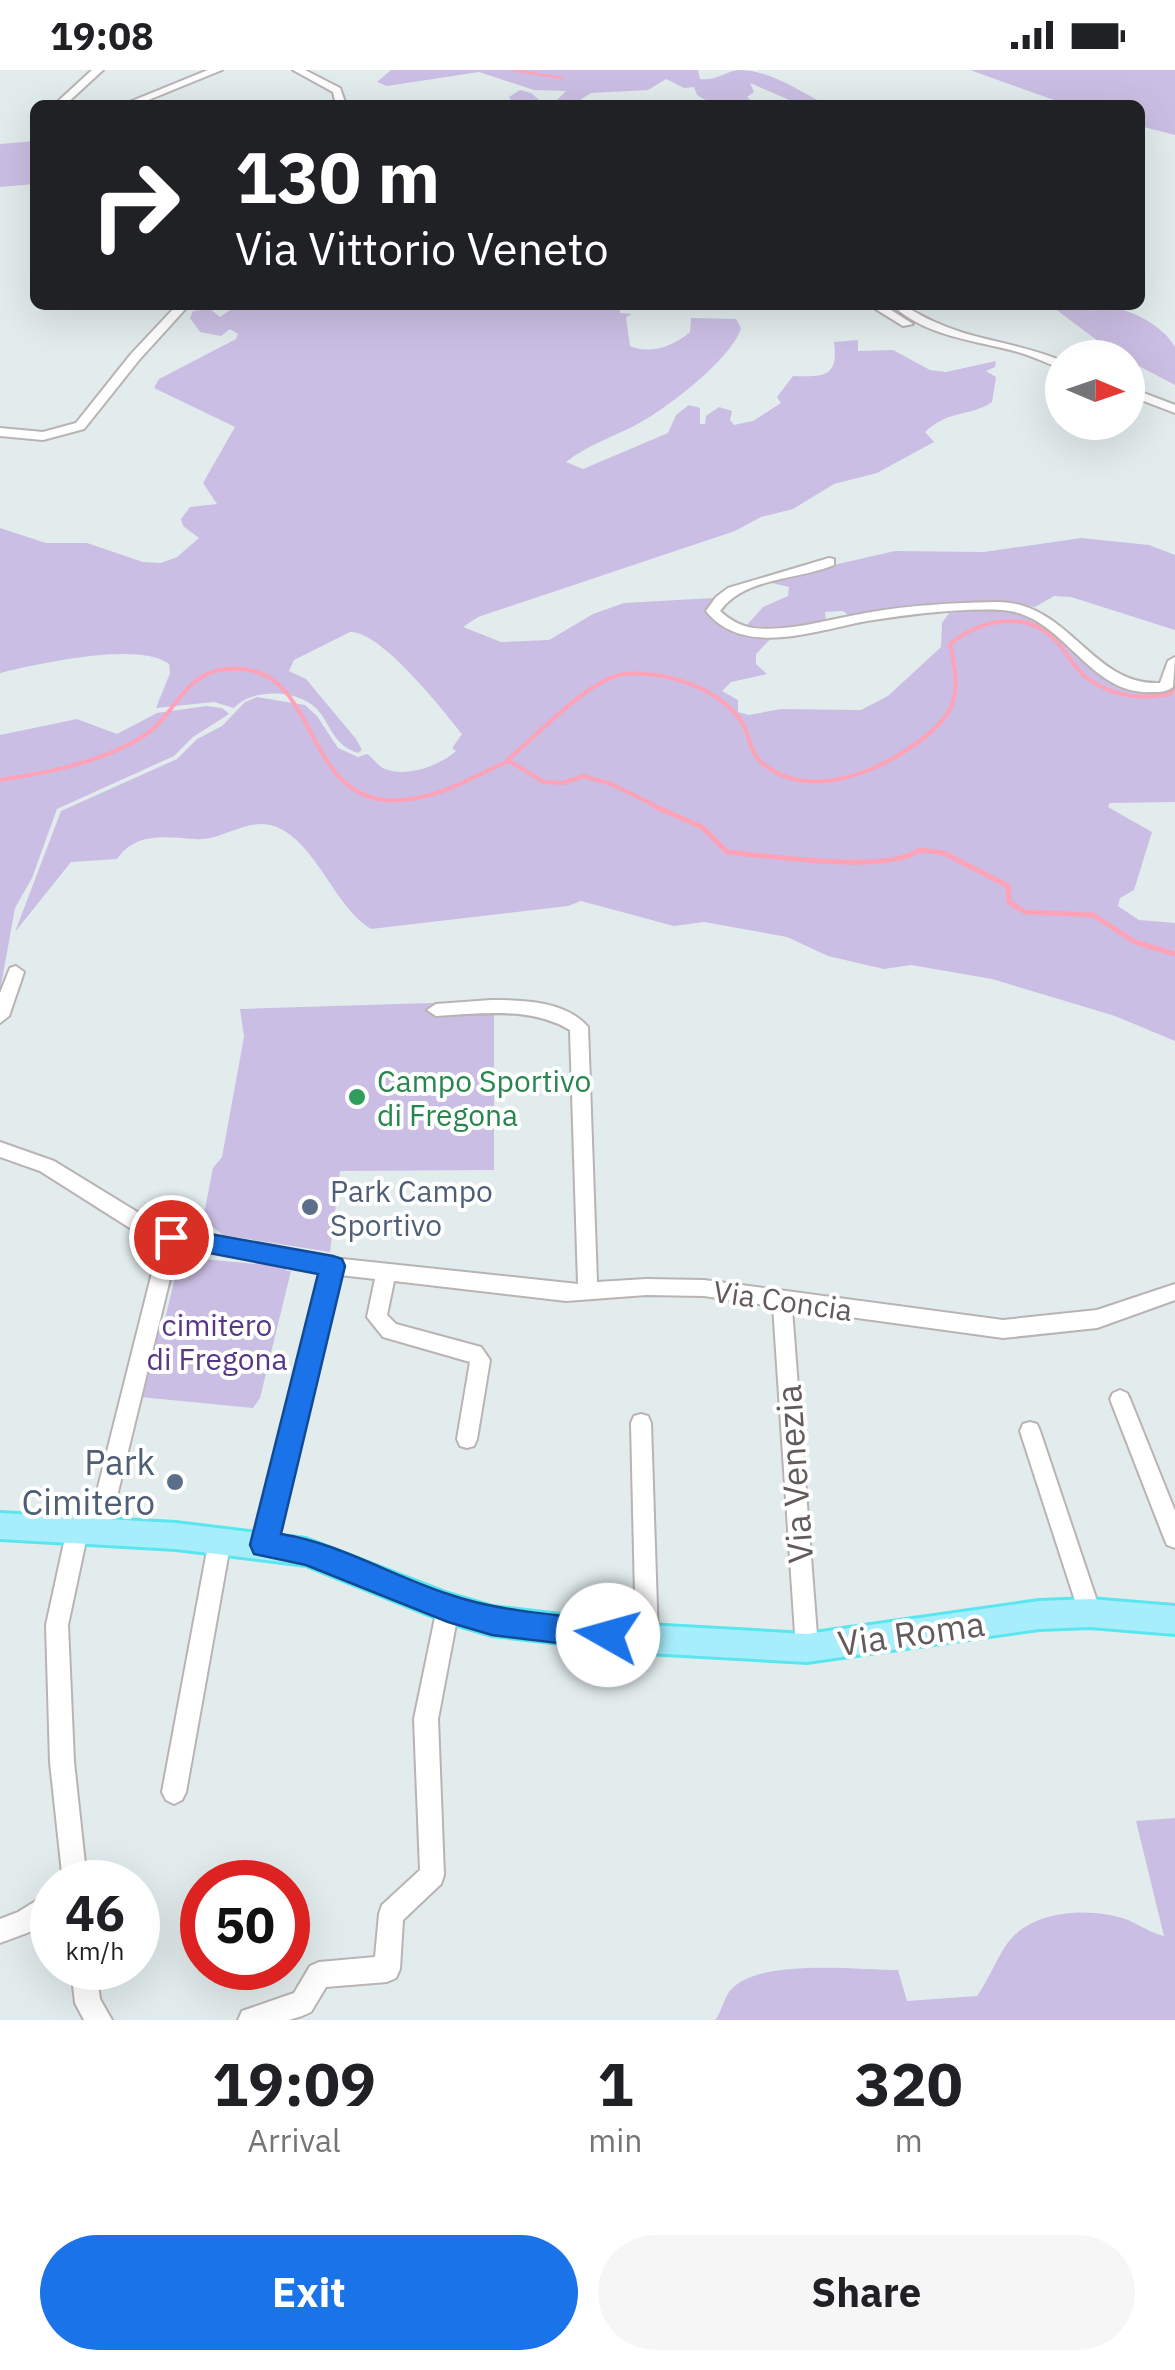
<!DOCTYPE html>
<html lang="en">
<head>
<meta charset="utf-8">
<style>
  :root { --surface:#fff; --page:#f6f6f6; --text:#202124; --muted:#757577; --accent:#1a73e8 }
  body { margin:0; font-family:"IBM Plex Sans",sans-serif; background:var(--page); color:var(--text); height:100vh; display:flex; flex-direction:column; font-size:38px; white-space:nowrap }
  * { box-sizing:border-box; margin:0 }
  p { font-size:32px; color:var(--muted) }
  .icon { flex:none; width:55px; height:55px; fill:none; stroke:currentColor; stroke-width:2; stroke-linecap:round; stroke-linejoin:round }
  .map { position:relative; height:1950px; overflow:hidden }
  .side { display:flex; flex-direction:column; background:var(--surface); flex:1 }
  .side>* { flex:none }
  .guide { position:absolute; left:30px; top:30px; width:1115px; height:210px; border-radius:15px; box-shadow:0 10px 40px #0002; background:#202124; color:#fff; overflow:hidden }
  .needle { width:65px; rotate:92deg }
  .fabs { position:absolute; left:1045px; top:270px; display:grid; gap:20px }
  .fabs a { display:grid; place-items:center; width:100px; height:100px; border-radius:50%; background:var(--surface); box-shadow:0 10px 40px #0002; font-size:50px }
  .speed { position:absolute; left:30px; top:1790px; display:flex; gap:20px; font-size:50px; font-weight:700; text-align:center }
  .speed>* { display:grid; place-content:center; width:130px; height:130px; border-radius:50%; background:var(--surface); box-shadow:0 10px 40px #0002; line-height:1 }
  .speed small { font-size:25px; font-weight:400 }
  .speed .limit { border:15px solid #d22; background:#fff; color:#111 }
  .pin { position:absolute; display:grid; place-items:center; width:85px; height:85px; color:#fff; margin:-42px; border:5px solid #fff; border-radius:50%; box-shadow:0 2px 10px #0007 }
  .me { position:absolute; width:110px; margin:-55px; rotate:277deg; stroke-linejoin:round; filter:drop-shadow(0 0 8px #0008) }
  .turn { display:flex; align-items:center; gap:35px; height:210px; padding:0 40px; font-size:45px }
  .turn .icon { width:130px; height:130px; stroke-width:2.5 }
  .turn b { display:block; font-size:70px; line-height:85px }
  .eta { display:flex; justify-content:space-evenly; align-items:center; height:170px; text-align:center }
  .eta b { font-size:60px; font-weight:700; line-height:70px }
  .action { display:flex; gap:20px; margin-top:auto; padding:20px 40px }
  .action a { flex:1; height:115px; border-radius:60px; background:var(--accent); color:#fff; font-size:40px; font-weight:700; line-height:115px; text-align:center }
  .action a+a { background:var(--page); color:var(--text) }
  .status { display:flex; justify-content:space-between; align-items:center; height:70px; padding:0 50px; background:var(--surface); direction:ltr }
  .status svg { height:28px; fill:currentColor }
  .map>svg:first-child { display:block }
</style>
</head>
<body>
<div class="status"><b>19:08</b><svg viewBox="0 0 49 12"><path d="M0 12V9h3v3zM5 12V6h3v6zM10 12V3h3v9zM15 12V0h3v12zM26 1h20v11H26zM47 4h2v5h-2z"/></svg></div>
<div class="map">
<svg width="1175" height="1950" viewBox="0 0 1175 1950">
  <rect width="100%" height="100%" fill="#e2eced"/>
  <path fill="#cbbee4" d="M391,0h307l2,9c17,2 24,-7 38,-9 33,0 60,21 89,35h-26l-51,-22 4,9 -7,5 9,8h-42l-17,-10 -3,-8 -10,1 -18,-9 -18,11 -57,3 -19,12h-58l-5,-8 11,-7 11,3 13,11 11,-2 11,-11 -32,-1 -55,-18 -92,14 -10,-4z
    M970,0h205v65l-35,-9v-21h-72z
    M35,71v43l-35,3v-43z
    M237,235h383v8l12,1 -6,3 4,29c20,9 44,0 60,-14l1,-14 45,1 5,9c-9,31 -77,83 -107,98 -22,11 -48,20 -68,36l17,7 85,-36 8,-18 13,-10 11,3v16h5l1,-8 13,-9 13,4 -2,9 4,5 19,-4 28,-18 -4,-6 16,-21c30,1 46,2 41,-34l24,-2v11l35,-1 37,20 16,2 50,-11 -1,6 -9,4 10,6 -4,25c-22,15 -42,7 -67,30l9,10 -57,31 -43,11 -41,25 -32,8 -26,14 -257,86 -15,10 38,15 48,-2 44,-26 31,-11 89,-5c18,32 31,29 65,33l-22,23v10l11,10 -36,8 -9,9 16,9v12l11,3 32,-6 80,1 27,-14 53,-49 1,-24 7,-10 68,-8 16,4 32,22 53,47 55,8 2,-5v121l-65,1 -2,4 44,25 -18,58 -14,8 -2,8 21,14 36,3v118l-60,-25 -123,-37 -81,-14 -27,4 -56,-13 -41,-19 -83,-15 -30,4 -93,-25 -13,5 -197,23c-36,-21 -54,-85 -94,-102 -29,-12 -54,15 -83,12 -30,-2 -58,-7 -77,20l-46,3 -56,70 46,-121 116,-52 20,-20 25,-13 23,-24 12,-5 48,8 12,11 21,32 20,9 9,-3c6,4 12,13 18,15 21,9 56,-4 71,-18l-4,-3 10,-14c-19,-24 -82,-104 -112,-102l-56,28 -5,11 17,8 50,60 6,11 -4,3c-23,-8 -25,-22 -37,-39 -17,-25 -69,-27 -87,-6l-20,-6 -58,6 14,-35 -1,-9c-31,-23 -131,0 -169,9v-145l46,15h41l56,19 18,1 16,-6 22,-19 -16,-12 -2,-7 9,-12 27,-3 -14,-21 32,-56 -81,-39 5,-9 77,-40 2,-5 -8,-5 -9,7 -21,-4 -10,-14 3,-7 17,-2 10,8z
    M1050,235h32l9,6 4,-6c27,0 66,17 80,42v38l-61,-32z
    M1081,468l68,7 26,10v75l-104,-33 -17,-1 -19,11 -37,-5 -147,15 -8,-6 -18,1 1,10 -37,6 -43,-2 17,-19 25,-11 1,-9 -26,-6 132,-30 89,1z
    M206,636l16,2 7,6 -36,23 -19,19 -117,53 -25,69 -17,30 -15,83v-256l77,-16 40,15 40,-21z
    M494,931v169l-154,1 -10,81 -107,-17 -20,-16 10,-51 9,-11 22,-120 -4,-28z
    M193,1188l94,9 -1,4h5l-31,127 -7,10 -113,-11 17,-66 5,1 15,-63z
    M1175,1748v202h-460c6,-7 8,-19 14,-28 26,-35 128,-22 169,-22l9,31 70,-5c12,-17 20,-39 32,-55 26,-32 83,-34 119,-21 12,5 23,13 36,16l-28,-115z"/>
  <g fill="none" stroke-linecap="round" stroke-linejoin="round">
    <path stroke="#fda2b7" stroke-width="2.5" d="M513,0l49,8"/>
    <path stroke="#fda2b7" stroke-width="4" d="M508,689c29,-23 81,-81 117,-85 40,-4 93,14 116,47 9,13 8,30 20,41 46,40 114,11 156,-19 42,-31 44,-50 33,-99 30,-24 77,-36 107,-2 11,12 17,26 30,36 25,18 54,22 83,16l5,-7
      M0,710c46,-7 98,-17 139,-41 44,-26 43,-79 109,-69 75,10 56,151 169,128 34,-6 61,-24 92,-37l35,21 19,1 20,-7 28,8 51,25"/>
    <path stroke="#fda2b7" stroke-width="5" d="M656,737l46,20 25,25c41,4 162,22 192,-2l25,3 64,33 1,16 16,10 68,3 42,27 40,12"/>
    <defs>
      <path id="minor" d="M92,0h11l-38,35h-11z
        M208,0h14l-86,35h-14z
        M293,0h12l35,18 6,17h-10l-3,-13z
        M177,235h12l-50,55 -55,69 -41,11 -43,-4v-8l43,4 33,-9 55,-69z
        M869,235h14l30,19 -10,2z
        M892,235c17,0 27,11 43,17 40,19 86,21 127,39v7c-15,-4 -29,-12 -44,-16 -44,-12 -91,-15 -126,-47z
        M1128,317l47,18v8l-47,-18z
        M829,488l5,1v6c-35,15 -90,12 -114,46 10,9 20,15 33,17 39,4 76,-9 113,-15 43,-8 86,-10 129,-11 74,-2 96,84 165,81l8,-22 7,-4 -2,30c-7,5 -12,5 -21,5 -64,4 -88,-78 -150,-82 -42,-2 -88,4 -129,10 -52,8 -128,40 -167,-9l10,-14 12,-9z
        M16,896l8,6 -15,44 -9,7v-30l10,-25z
        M491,930c32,0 75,1 97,27l9,255 49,-3 58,1 299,40 94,-10 78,-26v16l-78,28 -94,10 -211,-29 26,339 -3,8 -8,3 -8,-3 -3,-8 -23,-342 -69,-10 -58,-1 -80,6 -172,-20 -7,34 9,9 85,23 9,13 -13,79 -3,7 -7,2 -7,-2 -3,-7 13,-77 -87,-25 -16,-20 8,-38 -35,-4 -65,270 -3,7 -8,3 -8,-3 -3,-7 69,-273 -144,-26 -69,283 -3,7 -8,3 -8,-3 -2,-5 -20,94 6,137 13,120h-24l-13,-120 -4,-137 21,-96 3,-7 8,-3 8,3 2,5 72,-286 -27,-11 -93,-59 -40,-14v-15l54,19 93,57 26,11 160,29 245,26 -8,-254c-40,-24 -89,-16 -134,-14l-9,-6 9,-6z
        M1120,1320l7,3 3,6 45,112v37l-8,-3 -3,-7 -54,-139 3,-6z
        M641,1344l7,2 3,7 7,216 -3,8 -8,3 -8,-3 -3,-8 -5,-216 3,-7z
        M1030,1352l7,2 3,7 61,182 -3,8 -8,3 -8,-3 -3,-8 -59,-182 3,-7z
        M220,1460l8,3 3,7 -45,252 -4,8 -8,4 -8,-4 -4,-8 47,-252 3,-7z
        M448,1527l8,3 3,8 -21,111 6,156 -3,9 -38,36 -3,49 -4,9 -9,4 -61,5 -15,25 -9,4 -13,4h-51l4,-9 52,-18 16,-27 9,-4 56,-5 4,-43 3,-9 38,-35 -6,-151 23,-111 3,-8z
        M52,1821v26l-17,13 -35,13v-24l18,-7z
        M71,1898h25l4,31 12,21h-28l-9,-17z"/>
      <path id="major" d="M0,1443l176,10 130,16 142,55 44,13 155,18 160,9 232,-33 51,-2 85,7v28l-85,-7 -51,2 -232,33 -160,-9 -155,-18 -44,-13 -142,-57 -130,-16 -176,-10z"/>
    </defs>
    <use href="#minor" stroke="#b9b3b3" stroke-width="4"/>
    <use href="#major" stroke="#5ae6ee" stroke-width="6"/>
    <use href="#minor" fill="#fff" fill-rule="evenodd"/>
    <use href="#major" fill="#a7eefd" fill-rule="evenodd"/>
  </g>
  <path fill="#1a73e8" stroke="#114b97" stroke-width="2.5" d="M171,1157l162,29 9,3 3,7 -64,268c58,9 111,42 167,60 51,18 106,20 160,27l10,4 5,10 -5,10 -10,4 -116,-14 -44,-13 -142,-57 -52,-11 -4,-9 68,-271 -156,-30 -3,-7 3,-7z"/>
  <circle fill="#2e9e5b" stroke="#fff" stroke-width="4" cx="357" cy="1027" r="10"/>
  <g fill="#5c6f8a" stroke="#fff" stroke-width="4">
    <circle cx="310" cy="1137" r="10"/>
    <circle cx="175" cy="1412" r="10"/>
  </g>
  <g text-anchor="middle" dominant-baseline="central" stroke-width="8" stroke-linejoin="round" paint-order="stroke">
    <g font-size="30" fill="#27864d" stroke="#fff" text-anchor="start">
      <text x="377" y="1010">Campo Sportivo<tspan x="377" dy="34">di Fregona</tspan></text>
    </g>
    <g font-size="30" fill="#4e5e75" stroke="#fff" text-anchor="start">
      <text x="330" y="1120">Park Campo<tspan x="330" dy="34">Sportivo</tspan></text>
    </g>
    <g font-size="30" fill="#625a5b" stroke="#fff">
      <text transform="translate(783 1230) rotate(8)">Via Concia</text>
    </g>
    <g font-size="30" fill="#553785" stroke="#fff">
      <text x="217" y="1254">cimitero<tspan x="217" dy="34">di Fregona</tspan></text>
    </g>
    <g font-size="35" fill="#4e5e75" stroke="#fff" text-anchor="end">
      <text x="155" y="1392">Park<tspan x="155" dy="40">Cimitero</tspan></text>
    </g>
    <g font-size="35" fill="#625a5b" stroke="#fff">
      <text transform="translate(794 1404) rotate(-94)">Via Venezia</text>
      <text transform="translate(911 1563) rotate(-8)">Via Roma</text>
    </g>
  </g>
</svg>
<div class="fabs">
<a><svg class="needle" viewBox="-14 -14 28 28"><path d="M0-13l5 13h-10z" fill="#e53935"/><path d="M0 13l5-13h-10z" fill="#757577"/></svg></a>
</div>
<div class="speed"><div>46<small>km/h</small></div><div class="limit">50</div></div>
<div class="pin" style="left:171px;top:1167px;background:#d93025"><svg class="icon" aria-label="arrive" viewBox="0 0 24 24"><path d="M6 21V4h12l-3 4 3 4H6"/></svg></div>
<svg class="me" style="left:608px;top:1565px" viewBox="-20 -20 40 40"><circle r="19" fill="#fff"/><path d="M0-13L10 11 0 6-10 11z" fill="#1a73e8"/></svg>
<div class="guide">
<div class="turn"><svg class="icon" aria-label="right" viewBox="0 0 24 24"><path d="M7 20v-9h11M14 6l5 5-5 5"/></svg><div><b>130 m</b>Via Vittorio Veneto</div></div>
</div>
</div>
<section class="side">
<div class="eta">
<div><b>19:09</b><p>Arrival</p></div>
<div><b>1</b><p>min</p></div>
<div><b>320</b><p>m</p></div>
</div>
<div class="action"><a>Exit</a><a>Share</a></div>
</section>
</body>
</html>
